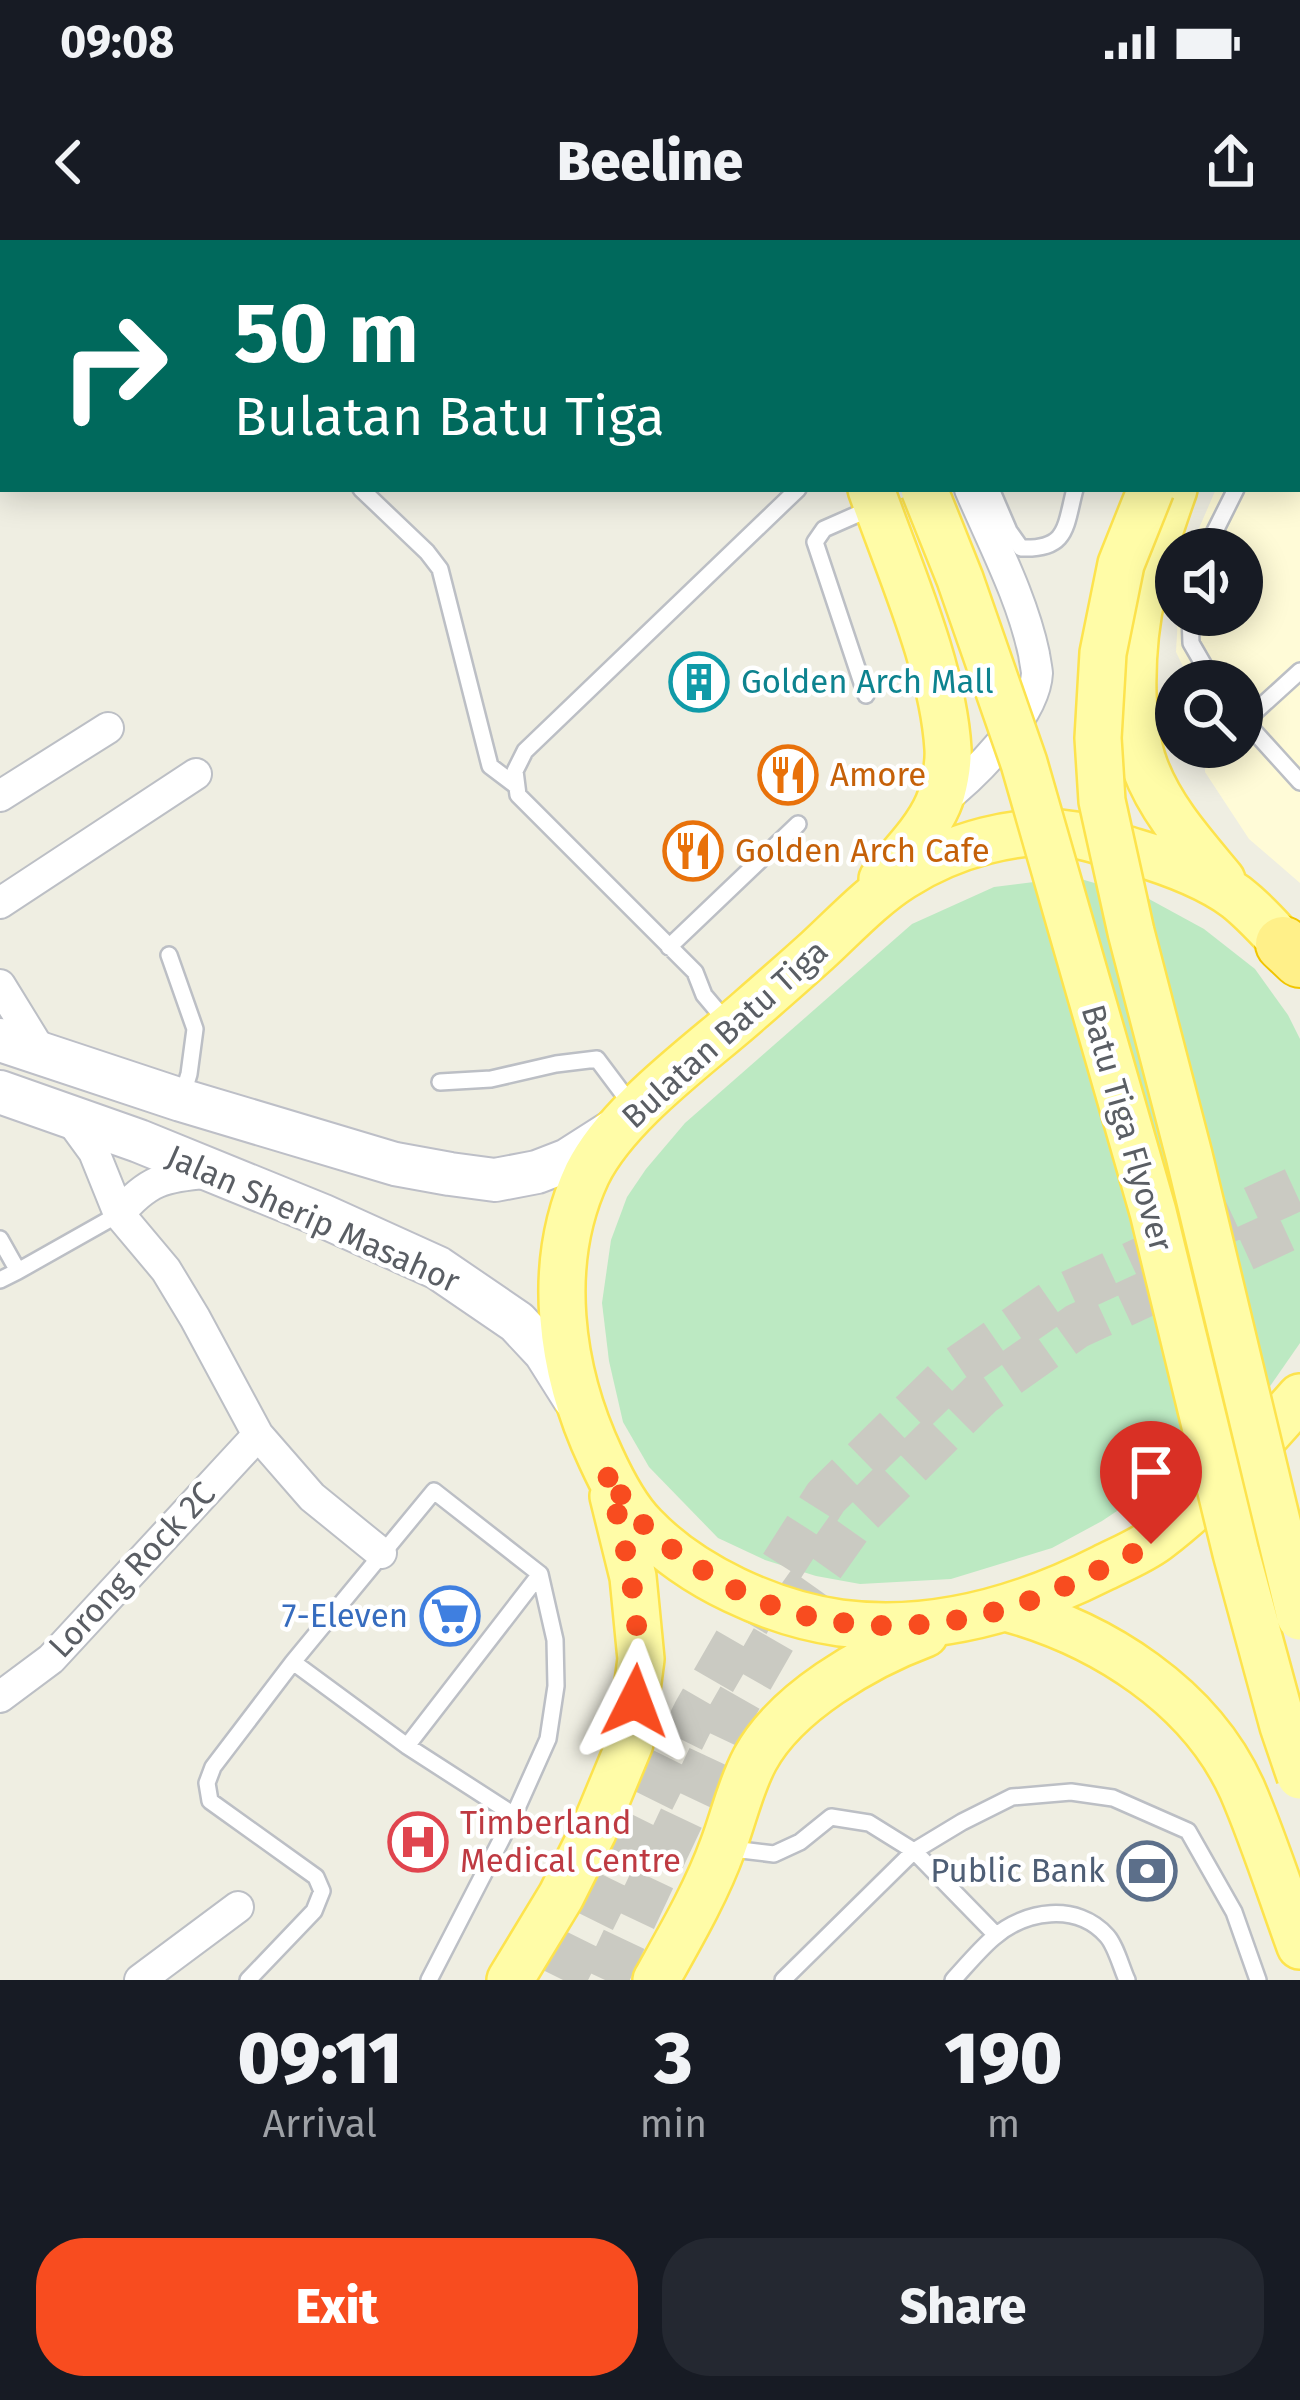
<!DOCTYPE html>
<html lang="en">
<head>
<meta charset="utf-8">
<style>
  :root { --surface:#171b24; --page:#242831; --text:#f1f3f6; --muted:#9ea1a6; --accent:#f84c1f }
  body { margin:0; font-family:"Fira Sans",sans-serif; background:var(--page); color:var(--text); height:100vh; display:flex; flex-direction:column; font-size:45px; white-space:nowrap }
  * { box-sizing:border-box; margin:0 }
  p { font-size:39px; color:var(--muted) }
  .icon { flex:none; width:66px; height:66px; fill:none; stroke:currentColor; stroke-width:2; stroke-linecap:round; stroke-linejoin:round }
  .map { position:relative; height:1740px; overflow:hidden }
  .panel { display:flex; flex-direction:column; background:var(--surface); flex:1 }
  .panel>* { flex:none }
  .guide { position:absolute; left:0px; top:0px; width:1302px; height:252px; box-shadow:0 6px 30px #0003; background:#00695c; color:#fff; overflow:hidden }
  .buttons { position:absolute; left:1155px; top:288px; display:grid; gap:24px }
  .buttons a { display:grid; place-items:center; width:108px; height:108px; border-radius:50%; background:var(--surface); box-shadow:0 6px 30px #0003; font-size:60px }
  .pin { position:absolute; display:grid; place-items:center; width:102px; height:102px; color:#fff; margin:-123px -51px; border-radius:50% 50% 50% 0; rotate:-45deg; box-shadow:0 0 12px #0007 }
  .pin .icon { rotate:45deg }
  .me { position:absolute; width:132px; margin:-66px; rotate:3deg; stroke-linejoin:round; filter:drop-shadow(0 0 9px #0008) }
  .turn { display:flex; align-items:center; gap:42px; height:252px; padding:0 36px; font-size:54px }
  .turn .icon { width:156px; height:156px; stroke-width:2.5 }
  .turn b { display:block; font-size:84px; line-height:102px }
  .eta { display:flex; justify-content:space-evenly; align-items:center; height:204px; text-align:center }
  .eta b { font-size:72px; font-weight:800; line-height:84px }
  .action { display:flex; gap:24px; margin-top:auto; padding:24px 36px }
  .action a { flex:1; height:138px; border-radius:48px; background:var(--accent); color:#fff; font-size:48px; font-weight:800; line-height:138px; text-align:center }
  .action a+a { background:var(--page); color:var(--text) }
  .status { display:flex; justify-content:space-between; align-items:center; height:84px; padding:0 60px; background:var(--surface); direction:ltr }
  .status svg { height:33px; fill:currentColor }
  header { display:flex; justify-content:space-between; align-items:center; height:156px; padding:0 36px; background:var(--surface); font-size:54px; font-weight:800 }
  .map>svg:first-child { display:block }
</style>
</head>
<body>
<div class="status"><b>09:08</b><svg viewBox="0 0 49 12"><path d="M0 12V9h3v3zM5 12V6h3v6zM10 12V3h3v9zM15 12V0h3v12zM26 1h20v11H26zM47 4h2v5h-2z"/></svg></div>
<header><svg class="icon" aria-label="back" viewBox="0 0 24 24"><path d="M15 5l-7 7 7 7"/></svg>Beeline<svg class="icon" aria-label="share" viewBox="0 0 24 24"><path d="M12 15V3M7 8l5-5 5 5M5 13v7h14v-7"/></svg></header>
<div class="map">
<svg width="1300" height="1740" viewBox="0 0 1300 1740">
  <rect width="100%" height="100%" fill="#efeee2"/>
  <path fill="#fffbd7" d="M1300,143v500l-51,-44 -44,-67 1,-25h36v-66h-52l-14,-29 2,-37h64v-66h-52l26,-60h83z"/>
  <path fill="#bce9c2" d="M1074,637l75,22 55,30 51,40 33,46 12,24v304l-32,46 -47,50 -71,50 -48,32 -50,27 -101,31 -91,5 -44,-8 -51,-16 -47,-22 -69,-71 -26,-45 -14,-61 -7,-58 9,-63 16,-43 19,-28 39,-46 227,-199 82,-37z"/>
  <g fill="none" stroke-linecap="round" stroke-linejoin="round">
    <path stroke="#cacac2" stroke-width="45" stroke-dasharray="45 22" stroke-linecap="butt" d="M563,1740l133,-269 63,-109 67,-105 132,-129 101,-70 241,-111
      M605,1740l124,-263 60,-105 66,-93 126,-125 96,-68 223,-103"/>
    <defs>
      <path id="lane" d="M730,0l1,3
        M1036,0l2,3
        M950,3l7,-3
        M1233,3l3,-3
        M1299,174l1,-2
        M361,249l66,63 13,17 50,197 25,19
        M991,249l18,42 12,17c47,2 44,-21 54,-59
        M1206,309l30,-60
        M1190,375l1,28 22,38
        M866,455l-51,-153 9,-13 50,-22
        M1242,478l58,64
        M1245,481l55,-50
        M669,707l129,-123
        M169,715l26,74 -6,45 -7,23
        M726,781l-22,-26 -9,-23 -177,-177 -3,-24 10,-20 273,-262
        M440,842l51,-3 65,-15 41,-5 36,48
        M0,999l18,32 -18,9
        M18,1031l101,-57
        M293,1422l141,-171 106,83 15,66 1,46 -8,53 -34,76
        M407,1506l133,-172
        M724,1608l50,6 26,-12 31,-25 38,6 45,28 82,84
        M248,1740l66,-69 8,-20 -6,-14 -106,-76 -3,-18 6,-16 80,-105 114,84 107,69 -85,165
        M783,1740l131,-129 48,-29 50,-25 59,-5 42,6 75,33 46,81 24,68
        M953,1740c13,-14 26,-30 40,-42 32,-28 84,-36 114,-2 9,10 14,31 20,44"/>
      <path id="street" d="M369,0v3
        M880,3l1,-3
        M0,556l108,-68
        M938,564c34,-26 97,-87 99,-131 0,-2 -3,-18 -3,-19 -12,-57 -41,-111 -64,-165
        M0,663l196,-129
        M0,745l43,70
        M67,875l27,37 25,62 47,56 29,48 63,117 54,62 69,56
        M119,974c28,-33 45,-38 88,-41
        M0,1457l51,-38 207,-224
        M140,1740l98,-73"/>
      <path id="secondary" d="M0,800l181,60 214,64 55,10 45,6 42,-8 31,-12 47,-30
        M0,852l139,49 182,74 117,53 79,54 28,30 29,46"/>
      <path id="primary" d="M781,0l1,3
        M826,0l2,3
        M1299,20l1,-1
        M1299,59l1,-1
        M871,249c28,80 72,177 77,260 1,15 -4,41 -10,55 -12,28 -38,53 -56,75
        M1174,249c-26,73 -43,127 -41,205 1,25 3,49 12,73 16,43 48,78 77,113
        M1300,722c-20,-22 -41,-47 -64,-65 -30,-22 -67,-35 -101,-45 -20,-6 -39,-13 -59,-17 -56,-10 -126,11 -174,42 -30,19 -57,48 -84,73 -22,20 -45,40 -68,60 -51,45 -133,103 -163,164 -42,90 -27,197 14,284 11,24 24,50 43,69 48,50 127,86 196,96 92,12 182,-14 263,-55 18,-9 38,-17 54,-29 53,-40 99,-92 143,-142
        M1006,1368c96,26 194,88 236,181 22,51 39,105 58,157
        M510,1740l51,-84 32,-64 37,-89 11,-84 -8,-82 -20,-81
        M656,1740c24,-43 50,-87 67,-134 11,-29 17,-59 32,-87 31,-57 111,-103 170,-125"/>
      <path id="highway" d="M1283,704l17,16"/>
    </defs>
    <use href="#lane" stroke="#bcbfc5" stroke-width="20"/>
    <use href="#street" stroke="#bcbfc5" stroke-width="34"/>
    <use href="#secondary" stroke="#bdbfc7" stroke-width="46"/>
    <use href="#primary" stroke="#fde34d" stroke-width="50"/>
    <use href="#highway" stroke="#f1c500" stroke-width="58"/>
    <use href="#lane" stroke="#fff" stroke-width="15"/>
    <use href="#street" stroke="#fff" stroke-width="30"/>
    <use href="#secondary" stroke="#fff" stroke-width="42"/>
    <use href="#primary" stroke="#fffca7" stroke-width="45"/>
    <use href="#highway" stroke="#fff089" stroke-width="54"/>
    <defs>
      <path id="primary-bridge" d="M924,249l36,90 64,184 129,449 83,341 47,173 17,50
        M1151,249l-30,75 -18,89 -5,85 4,63 29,131 58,223 111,462"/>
    </defs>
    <use href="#primary-bridge" stroke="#fde34d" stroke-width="50" stroke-linecap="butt"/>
    <use href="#primary-bridge" stroke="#fffca7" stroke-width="45"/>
  </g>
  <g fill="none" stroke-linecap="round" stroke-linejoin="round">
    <path stroke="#f84c1f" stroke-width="21" stroke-dasharray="0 37.8" d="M635,1461c10,-82 -9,-152 -29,-232 30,56 49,70 101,104 94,62 214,66 319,29 43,-16 84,-37 125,-58"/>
  </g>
  <defs>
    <symbol id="building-ring" viewBox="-11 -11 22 22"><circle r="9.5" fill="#fff" stroke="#0f9aa8" stroke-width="1.5"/><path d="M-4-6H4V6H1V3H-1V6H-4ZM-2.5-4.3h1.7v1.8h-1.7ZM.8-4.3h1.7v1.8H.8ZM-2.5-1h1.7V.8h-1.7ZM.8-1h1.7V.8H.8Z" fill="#0f9aa8"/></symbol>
    <symbol id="restaurant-ring" viewBox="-11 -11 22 22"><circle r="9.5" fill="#fff" stroke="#e8710a" stroke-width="1.5"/><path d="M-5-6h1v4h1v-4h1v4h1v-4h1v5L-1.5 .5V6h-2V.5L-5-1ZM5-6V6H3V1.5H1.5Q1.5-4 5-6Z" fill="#e8710a"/></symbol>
    <symbol id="supermarket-ring" viewBox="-11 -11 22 22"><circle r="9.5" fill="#fff" stroke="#3f7fe0" stroke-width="1.5"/><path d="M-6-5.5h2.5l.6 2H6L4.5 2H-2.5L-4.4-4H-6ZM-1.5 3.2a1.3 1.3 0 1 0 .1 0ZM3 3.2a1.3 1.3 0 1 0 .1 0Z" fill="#3f7fe0"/></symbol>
    <symbol id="hospital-ring" viewBox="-11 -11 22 22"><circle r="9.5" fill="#fff" stroke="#e0444e" stroke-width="1.5"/><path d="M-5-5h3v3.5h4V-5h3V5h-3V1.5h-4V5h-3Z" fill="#e0444e"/></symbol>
    <symbol id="bank-ring" viewBox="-11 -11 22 22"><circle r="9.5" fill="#fff" stroke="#5c6f8a" stroke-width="1.5"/><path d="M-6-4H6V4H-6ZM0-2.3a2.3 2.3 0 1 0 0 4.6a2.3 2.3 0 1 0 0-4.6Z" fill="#5c6f8a"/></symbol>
  </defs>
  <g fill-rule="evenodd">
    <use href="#building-ring" x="666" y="409" width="66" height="66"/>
    <use href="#restaurant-ring" x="755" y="502" width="66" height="66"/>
    <use href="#restaurant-ring" x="660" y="578" width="66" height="66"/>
    <use href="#supermarket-ring" x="417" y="1343" width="66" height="66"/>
    <use href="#hospital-ring" x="385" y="1569" width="66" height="66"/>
    <use href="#bank-ring" x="1114" y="1598" width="66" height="66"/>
  </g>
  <g text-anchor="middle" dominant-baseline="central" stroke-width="9" stroke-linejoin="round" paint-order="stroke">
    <g font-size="33" fill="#0d838f" stroke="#fff" text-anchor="start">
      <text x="741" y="442">Golden Arch Mall</text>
    </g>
    <g font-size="33" fill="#c56008" stroke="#fff" text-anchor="start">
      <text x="830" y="535">Amore</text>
      <text x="735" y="611">Golden Arch Cafe</text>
    </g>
    <g font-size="33" fill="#5a5e64" stroke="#fff">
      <text transform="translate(725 794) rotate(-42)">Bulatan Batu Tiga</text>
      <text transform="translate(1127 888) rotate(74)">Batu Tiga Flyover</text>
      <text transform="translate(313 979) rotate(24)">Jalan Sherip Masahor</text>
      <text transform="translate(132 1330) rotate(-47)">Lorong Rock 2C</text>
    </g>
    <g font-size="33" fill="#366cbe" stroke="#fff" text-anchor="end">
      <text x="408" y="1376">7-Eleven</text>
    </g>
    <g font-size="33" fill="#be3a42" stroke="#fff" text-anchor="start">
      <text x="460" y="1583">Timberland<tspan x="460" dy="38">Medical Centre</tspan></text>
    </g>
    <g font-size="33" fill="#4e5e75" stroke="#fff" text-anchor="end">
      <text x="1105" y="1631">Public Bank</text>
    </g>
  </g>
</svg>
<div class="buttons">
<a><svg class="icon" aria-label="sound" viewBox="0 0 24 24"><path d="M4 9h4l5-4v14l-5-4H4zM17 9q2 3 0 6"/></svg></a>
<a><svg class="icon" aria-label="search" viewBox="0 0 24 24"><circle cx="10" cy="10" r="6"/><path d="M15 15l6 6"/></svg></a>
</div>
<div class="pin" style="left:1151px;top:1304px;background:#d93025"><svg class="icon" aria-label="arrive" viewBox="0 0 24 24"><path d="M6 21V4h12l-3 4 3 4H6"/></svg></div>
<svg class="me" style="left:635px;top:1461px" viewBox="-20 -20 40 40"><path d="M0-17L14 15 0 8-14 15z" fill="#f84c1f" stroke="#fff" stroke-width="4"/></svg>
<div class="guide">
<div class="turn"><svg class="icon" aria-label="right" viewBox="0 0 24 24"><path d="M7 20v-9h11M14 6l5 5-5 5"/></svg><div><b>50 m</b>Bulatan Batu Tiga</div></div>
</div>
</div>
<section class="panel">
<div class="eta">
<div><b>09:11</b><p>Arrival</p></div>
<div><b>3</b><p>min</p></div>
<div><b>190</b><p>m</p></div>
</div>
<div class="action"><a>Exit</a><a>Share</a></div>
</section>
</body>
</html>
